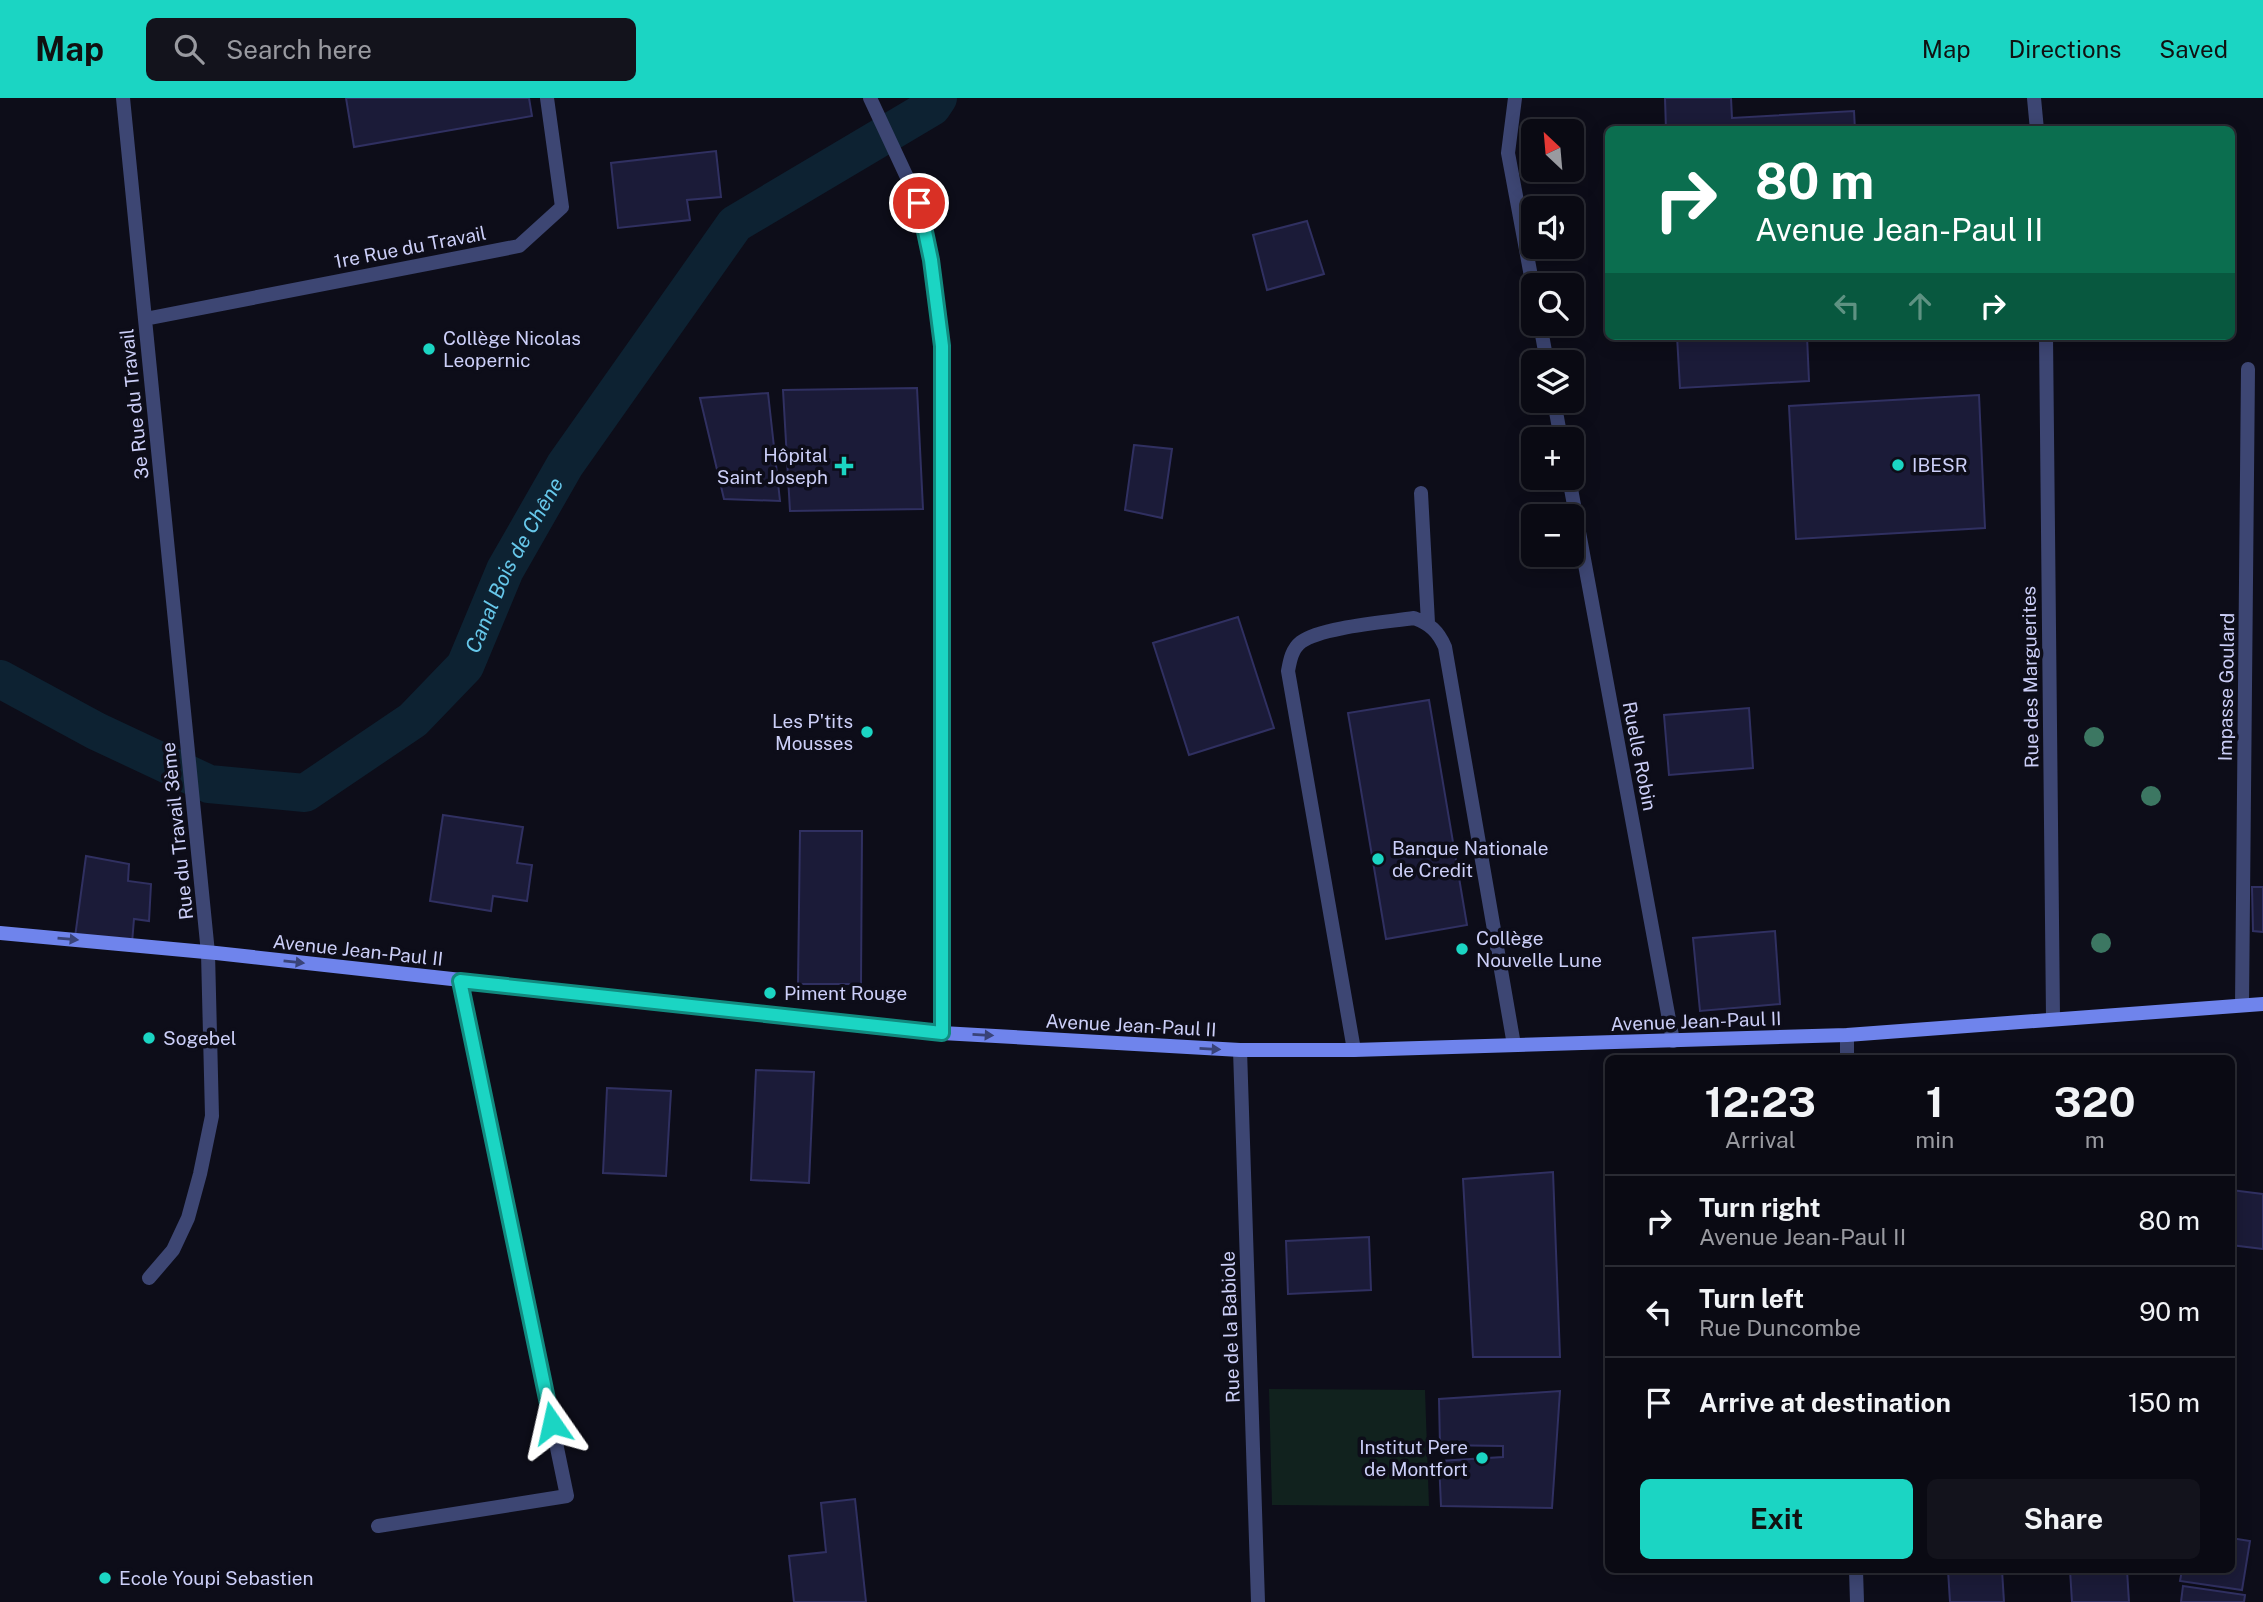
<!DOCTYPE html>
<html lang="en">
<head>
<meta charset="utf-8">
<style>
  :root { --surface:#0a0a13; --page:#13131c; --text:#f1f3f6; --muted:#999aa0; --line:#2a2b33; --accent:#1bd5c3 }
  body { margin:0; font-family:"Public Sans",sans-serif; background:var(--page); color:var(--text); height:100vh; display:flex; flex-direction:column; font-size:26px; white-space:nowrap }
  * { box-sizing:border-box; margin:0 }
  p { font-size:23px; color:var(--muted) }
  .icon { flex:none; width:38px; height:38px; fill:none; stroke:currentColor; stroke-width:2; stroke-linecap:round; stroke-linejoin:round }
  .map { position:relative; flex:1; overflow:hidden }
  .sheet { position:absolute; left:1605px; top:957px; width:630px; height:518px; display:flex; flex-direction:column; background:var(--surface); border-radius:10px; box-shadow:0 4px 18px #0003,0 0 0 2px var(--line) }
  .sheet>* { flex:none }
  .banner { position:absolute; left:1605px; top:28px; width:630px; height:214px; border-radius:10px; box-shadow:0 4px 18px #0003,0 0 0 2px var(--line); background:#0b6e4f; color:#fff; overflow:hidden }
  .needle { width:46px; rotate:334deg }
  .fabs { position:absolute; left:1521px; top:21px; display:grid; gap:14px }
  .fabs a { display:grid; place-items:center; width:63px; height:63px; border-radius:10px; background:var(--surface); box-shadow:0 4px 18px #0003,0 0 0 2px var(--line); font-size:35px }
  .pin { position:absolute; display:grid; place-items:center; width:60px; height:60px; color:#fff; margin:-30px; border:4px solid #fff; border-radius:50%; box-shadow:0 2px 7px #0007 }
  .me { position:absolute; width:77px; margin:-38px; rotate:349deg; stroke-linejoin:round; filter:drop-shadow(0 0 5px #0008) }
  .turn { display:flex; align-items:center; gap:24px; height:147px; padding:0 35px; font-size:32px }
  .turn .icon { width:91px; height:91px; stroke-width:2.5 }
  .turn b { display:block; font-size:49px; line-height:60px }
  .lanes { display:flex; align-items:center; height:66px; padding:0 35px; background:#0003; justify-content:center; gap:35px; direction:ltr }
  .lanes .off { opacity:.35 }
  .eta { display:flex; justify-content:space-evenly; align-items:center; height:119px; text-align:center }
  .eta b { font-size:42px; font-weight:700; line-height:49px }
  .button { display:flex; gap:14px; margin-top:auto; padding:14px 35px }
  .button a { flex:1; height:80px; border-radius:10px; background:var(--accent); color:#111; font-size:28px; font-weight:700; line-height:80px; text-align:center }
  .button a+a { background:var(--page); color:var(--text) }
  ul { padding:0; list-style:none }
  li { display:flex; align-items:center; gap:21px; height:91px; padding:0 35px; border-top:2px solid var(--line) }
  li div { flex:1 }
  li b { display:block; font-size:26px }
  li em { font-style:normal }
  header { display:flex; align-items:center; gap:42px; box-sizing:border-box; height:98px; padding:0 35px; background:var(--accent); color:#111 }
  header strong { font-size:33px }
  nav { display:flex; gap:38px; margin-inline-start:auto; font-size:24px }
  .search { width:490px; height:63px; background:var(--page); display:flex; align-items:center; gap:18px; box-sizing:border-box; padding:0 24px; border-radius:10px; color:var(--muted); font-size:26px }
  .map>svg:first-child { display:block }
</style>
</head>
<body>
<header>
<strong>Map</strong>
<div class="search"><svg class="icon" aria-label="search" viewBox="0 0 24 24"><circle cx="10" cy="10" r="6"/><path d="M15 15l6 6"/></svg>Search here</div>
<nav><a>Map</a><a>Directions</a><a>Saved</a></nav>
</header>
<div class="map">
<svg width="2263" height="1504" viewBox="0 0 2263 1504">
  <rect width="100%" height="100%" fill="#0d0d19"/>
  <path fill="#11221e" d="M1269,1291l156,1 4,116 -157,-1z"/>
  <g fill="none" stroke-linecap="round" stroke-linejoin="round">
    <path stroke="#0d2232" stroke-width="38" id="s1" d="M0,581l96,52 113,53 96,9 108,-73 52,-54 40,-96 60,-105 170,-241 197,-117 6,-9"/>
  </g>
  <path fill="#1b1b38" stroke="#303061" stroke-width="2" d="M346,0h183l3,18 -178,31z
    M1665,0h66l1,20 122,-7 1,19h-189z
    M716,53l5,46 -34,3 3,20 -72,8 -7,-65z
    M1307,123l17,53 -57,16 -14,-55z
    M1677,238h130l2,45 -129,7z
    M917,290l6,121 -133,2 -7,-121z
    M768,295l12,108 -56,-2 -24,-101z
    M1979,297l6,133 -189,11 -7,-133z
    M1134,347l38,4 -10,69 -37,-8z
    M1238,519l36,111 -85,27 -36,-112z
    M1429,602l38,225 -81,14 -38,-226z
    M1749,610l4,60 -84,7 -5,-60z
    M443,717l80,12 -6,36 15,2 -5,36 -34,-5 -2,15 -61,-10z
    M800,733h62l-1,153h-63z
    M86,758l43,8 -1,17 23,3 -2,37 -15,-2 -2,24 -57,-6z
    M2252,789h11v45l-10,-1z
    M1775,833l5,73 -80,7 -7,-73z
    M756,972l58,2 -5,111 -58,-3z
    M607,990l64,3 -5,85 -63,-3z
    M1553,1074l7,185h-87l-10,-178z
    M2231,1092l32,4v55l-32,-4z
    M1369,1139l2,53 -83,4 -2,-53z
    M1560,1293l-8,117 -111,-2 -2,-45 64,-4v-11l-63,-1 -1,-46z
    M855,1401l11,103h-72l-5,-46 37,-4 -5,-49z
    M2231,1440l19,3 -8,49 -62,-9 2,-11h49z
    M1948,1472h54l2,32h-54z
    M2070,1472h57l2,32h-57z
    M2183,1488l62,9 -1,7h-63z"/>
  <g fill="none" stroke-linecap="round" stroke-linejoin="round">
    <path stroke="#3d4673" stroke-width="14" d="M1421,395l7,130
      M2242,907l6,-636
      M1354,952l-66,-379c2,-11 4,-22 13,-29 20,-15 87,-20 113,-24 16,6 24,13 31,29l69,398
      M378,1428l189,-30 -107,-516"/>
    <path stroke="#3d4673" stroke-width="14" d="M123,0l85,855 4,163 -12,58 -12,44 -15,32 -24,28
      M870,0l49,105 12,57 11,87v686
      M1515,0l-7,55 25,134
      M2034,0l3,32
      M145,221l374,-73 43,-39 -15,-109
      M1540,226l7,38
      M2046,238l7,682
      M1554,303l7,38
      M1569,380l104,563
      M1847,937v24
      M1240,952l18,552
      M1856,1472l1,32"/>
    <path stroke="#6f84ec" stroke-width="14" d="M0,835l216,20 726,80 298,17h114l493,-15 416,-31"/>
  </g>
  <g fill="#3c7762">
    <circle cx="2094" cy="639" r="10"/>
    <circle cx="2151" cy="698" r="10"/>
    <circle cx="2101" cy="845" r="10"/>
  </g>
  <defs><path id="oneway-solid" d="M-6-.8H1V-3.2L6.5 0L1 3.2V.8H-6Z" transform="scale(1.75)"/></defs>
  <g fill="#394378">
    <use href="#oneway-solid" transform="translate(68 841) rotate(5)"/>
    <use href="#oneway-solid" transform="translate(294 864) rotate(6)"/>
    <use href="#oneway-solid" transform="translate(983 937) rotate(3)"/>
    <use href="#oneway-solid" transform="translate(1210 951) rotate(3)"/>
  </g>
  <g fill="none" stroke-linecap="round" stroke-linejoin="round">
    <defs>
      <path id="route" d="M552,1325l-92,-442 482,52v-687l-11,-86 -12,-57"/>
    </defs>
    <use href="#route" stroke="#128a7f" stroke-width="18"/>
    <use href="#route" stroke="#1bd5c3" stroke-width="12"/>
  </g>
  <g fill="#1bd5c3" stroke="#0d0d19" stroke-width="2.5">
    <circle cx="429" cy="251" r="7"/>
    <circle cx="1898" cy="367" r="7"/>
    <path d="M840.5 357.5h7v7h7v7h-7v7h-7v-7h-7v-7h7z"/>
    <circle cx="867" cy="634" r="7"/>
    <circle cx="1378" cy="761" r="7"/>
    <circle cx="1462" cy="851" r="7"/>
    <circle cx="770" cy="895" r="7"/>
    <circle cx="149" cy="940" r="7"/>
    <circle cx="1482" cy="1360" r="7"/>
    <circle cx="105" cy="1480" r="7"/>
  </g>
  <g text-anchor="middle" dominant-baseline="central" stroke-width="7" stroke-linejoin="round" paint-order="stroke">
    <g font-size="19" fill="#cccff8" stroke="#0d0d19">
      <text transform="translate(410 149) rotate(-11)">1re Rue du Travail</text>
      <text transform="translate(134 306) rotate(-96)">3e Rue du Travail</text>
      <text transform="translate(2030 579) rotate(-91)">Rue des Marguerites</text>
      <text transform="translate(2226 589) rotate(-89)">Impasse Goulard</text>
      <text transform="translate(1640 658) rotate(79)">Ruelle Robin</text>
      <text transform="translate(177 733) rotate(-96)">Rue du Travail 3ème</text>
      <text transform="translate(358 852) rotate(6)">Avenue Jean-Paul II</text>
      <text transform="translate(1696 923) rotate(-2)">Avenue Jean-Paul II</text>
      <text transform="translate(1131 927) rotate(3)">Avenue Jean-Paul II</text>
      <text transform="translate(1230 1229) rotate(-92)">Rue de la Babiole</text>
    </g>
    <g font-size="19" fill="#cccff8" stroke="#0d0d19" text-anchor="start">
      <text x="443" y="240">Collège Nicolas<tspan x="443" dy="22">Leopernic</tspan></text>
      <text x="828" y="357" text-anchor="end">Hôpital<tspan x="828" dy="22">Saint Joseph</tspan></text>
      <text x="1912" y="367">IBESR</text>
      <text x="853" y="623" text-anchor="end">Les P'tits<tspan x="853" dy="22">Mousses</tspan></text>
      <text x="1392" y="750">Banque Nationale<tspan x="1392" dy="22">de Credit</tspan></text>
      <text x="1476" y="840">Collège<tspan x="1476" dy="22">Nouvelle Lune</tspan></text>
      <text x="784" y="895">Piment Rouge</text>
      <text x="163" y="940">Sogebel</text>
      <text x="1468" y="1349" text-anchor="end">Institut Pere<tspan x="1468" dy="22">de Montfort</tspan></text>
      <text x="119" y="1480">Ecole Youpi Sebastien</text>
    </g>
    <g font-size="21" font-style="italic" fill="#67c8eb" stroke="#0d0d19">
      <text stroke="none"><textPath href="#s1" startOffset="648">Canal Bois de Chêne</textPath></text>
    </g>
  </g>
</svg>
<div class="fabs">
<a><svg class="needle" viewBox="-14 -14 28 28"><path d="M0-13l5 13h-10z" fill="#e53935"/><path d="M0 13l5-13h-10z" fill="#999aa0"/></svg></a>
<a><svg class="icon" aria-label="sound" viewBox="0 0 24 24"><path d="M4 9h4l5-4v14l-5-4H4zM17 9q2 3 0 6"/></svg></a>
<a><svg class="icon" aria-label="search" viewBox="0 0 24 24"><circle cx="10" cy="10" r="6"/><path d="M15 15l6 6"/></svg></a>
<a><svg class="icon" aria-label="layers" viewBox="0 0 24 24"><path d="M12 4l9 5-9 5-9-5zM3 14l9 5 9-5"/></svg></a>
<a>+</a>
<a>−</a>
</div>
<div class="pin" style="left:919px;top:105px;background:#d93025"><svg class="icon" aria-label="arrive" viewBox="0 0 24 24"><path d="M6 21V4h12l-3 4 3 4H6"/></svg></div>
<svg class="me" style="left:552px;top:1325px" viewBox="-20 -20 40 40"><path d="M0-17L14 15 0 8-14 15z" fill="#1bd5c3" stroke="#fff" stroke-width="4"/></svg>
<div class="banner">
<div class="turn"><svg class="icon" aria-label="right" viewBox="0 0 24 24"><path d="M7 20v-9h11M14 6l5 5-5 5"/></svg><div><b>80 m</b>Avenue Jean-Paul II</div></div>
<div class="lanes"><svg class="icon off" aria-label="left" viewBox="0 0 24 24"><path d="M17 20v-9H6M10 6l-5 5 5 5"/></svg><svg class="icon off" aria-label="ahead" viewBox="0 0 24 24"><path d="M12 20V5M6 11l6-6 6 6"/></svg><svg class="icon" aria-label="right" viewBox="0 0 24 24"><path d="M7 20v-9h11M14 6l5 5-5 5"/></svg></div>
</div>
<section class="sheet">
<div class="eta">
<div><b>12:23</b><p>Arrival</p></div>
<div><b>1</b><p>min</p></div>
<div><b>320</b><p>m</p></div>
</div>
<ul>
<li><svg class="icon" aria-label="right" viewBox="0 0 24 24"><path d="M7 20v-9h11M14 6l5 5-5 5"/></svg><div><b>Turn right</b><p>Avenue Jean-Paul II</p></div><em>80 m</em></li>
<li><svg class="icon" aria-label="left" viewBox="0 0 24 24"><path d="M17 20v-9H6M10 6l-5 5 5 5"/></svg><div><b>Turn left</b><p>Rue Duncombe</p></div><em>90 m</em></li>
<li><svg class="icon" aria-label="arrive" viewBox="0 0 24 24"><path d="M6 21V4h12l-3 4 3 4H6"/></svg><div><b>Arrive at destination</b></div><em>150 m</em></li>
</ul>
<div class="button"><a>Exit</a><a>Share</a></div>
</section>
</div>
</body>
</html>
